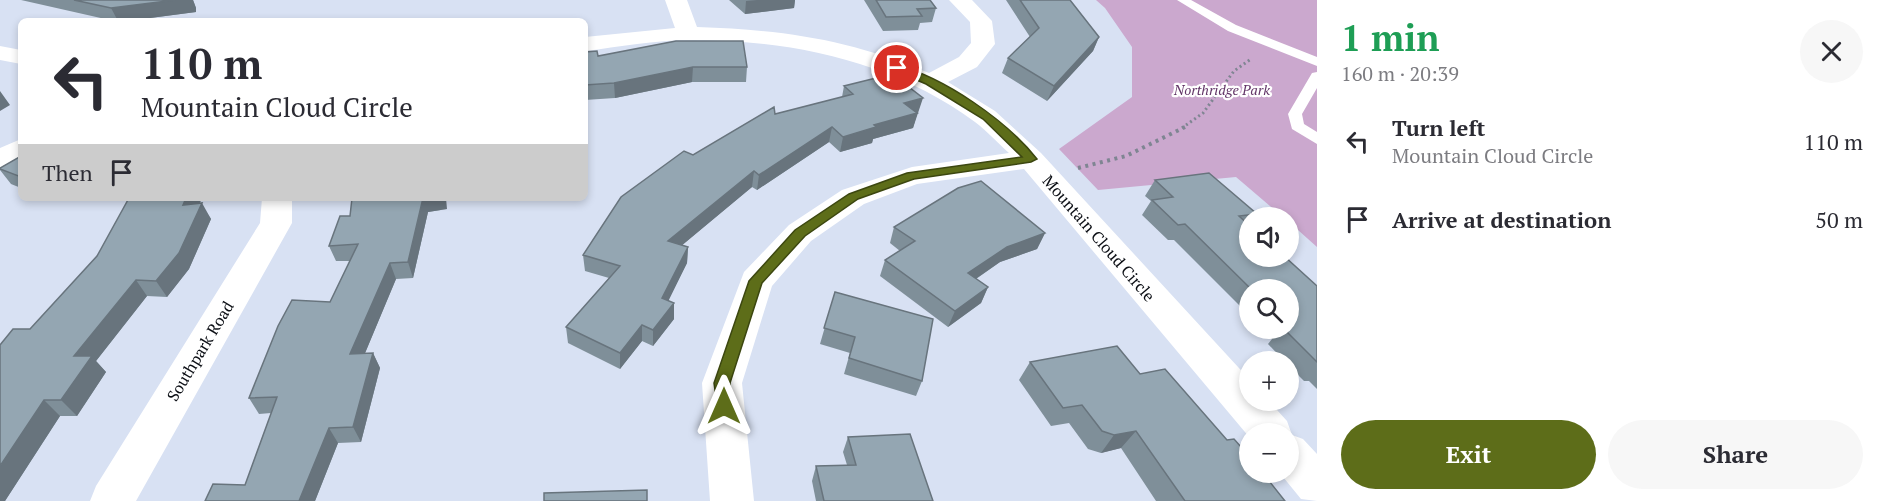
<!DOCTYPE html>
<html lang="en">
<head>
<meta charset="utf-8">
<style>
  :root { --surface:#fff; --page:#f7f7f7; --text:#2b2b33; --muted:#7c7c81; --accent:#5d6d19 }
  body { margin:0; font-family:"PT Serif",serif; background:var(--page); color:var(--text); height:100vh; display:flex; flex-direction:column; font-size:22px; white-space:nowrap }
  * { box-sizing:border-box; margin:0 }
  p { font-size:20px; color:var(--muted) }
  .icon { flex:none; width:33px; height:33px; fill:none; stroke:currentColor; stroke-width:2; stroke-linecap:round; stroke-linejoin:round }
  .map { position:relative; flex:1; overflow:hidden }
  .details { display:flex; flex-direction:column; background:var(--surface); width:570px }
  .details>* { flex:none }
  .hud { position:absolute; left:18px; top:18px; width:570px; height:183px; border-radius:9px; box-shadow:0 3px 9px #0003; background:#fff; color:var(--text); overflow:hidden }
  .tools { position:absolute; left:1239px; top:207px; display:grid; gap:12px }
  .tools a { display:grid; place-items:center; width:60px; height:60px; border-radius:50%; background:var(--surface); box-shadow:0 3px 9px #0003; font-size:30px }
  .pin { position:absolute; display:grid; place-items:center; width:51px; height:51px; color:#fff; margin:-26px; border:3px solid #fff; border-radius:50%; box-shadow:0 2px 6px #0007 }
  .me { position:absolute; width:66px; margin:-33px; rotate:0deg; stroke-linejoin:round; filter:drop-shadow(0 0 4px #0008) }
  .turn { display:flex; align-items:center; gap:21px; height:126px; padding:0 24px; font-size:27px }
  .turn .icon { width:78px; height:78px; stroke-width:2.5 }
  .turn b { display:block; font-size:42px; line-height:51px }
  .then { display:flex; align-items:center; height:57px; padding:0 24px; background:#0003; gap:12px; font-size:22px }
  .round { display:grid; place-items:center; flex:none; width:63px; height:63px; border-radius:32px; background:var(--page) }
  .overview { display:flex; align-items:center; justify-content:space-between; height:102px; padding:0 24px }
  h1 { font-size:36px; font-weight:600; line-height:45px; color:#1e9e55 }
  .cta { display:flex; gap:12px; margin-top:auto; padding:12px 24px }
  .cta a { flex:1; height:69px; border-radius:36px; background:var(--accent); color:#fff; font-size:24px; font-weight:600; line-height:69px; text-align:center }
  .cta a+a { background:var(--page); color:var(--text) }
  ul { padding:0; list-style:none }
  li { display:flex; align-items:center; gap:18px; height:78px; padding:0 24px }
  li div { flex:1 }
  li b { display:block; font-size:22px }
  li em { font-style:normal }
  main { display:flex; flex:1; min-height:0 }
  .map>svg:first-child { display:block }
</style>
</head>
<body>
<main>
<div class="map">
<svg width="1317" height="501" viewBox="0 0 1317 501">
  <rect width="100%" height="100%" fill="#d8e1f3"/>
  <path fill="#cba8ce" d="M1096,0h221v247l-28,-25 -1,-4 -5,-1 -47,-40 -138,13 -39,-41 73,-52v-50l-27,-39z"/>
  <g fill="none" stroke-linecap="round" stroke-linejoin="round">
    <path stroke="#7f8592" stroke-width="3" stroke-dasharray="2 3" stroke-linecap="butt" d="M1182,128l21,-15 31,-42 17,-12"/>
    <path stroke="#7f8592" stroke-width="4" stroke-dasharray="3 4.5" stroke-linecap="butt" d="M1078,168l48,-12 59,-29"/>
    <path fill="#fff" fill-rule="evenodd" d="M1177,0h14l45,25 81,32v9l-89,-35z
      M1317,72v16l-15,26 2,10 13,8v12l-25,-15 -4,-15 24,-41z"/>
    <path fill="#fff" fill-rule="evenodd" d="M665,0h22l10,27c87,3 151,12 232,46l30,-16 12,-14 -1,-21 -21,-22h23l20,21 3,23 -18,23 -29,15 47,29 46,42 209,227v20h18l19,21 5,14 11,4 14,15v47l-16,-2 -22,-27h9v-38h-38v4l-226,-269 -107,15 -53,20 -53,37 -39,45 -30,97 12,118h-44l-8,-118 42,-111 45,-47 53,-35 70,-23 97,-14c-11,-10 -22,-22 -34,-31 -83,-61 -183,-82 -285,-82 -35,0 -71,7 -105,11v-14l90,-9z
      M21,139v20l-11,7 -10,3v-21z"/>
    <path fill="#fff" fill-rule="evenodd" d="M0,46l21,4v14l-21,-4z
      M262,198h30v25l-156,278h-46l6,-15 164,-263z"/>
  </g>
  <path fill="#7f8f99" d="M21,0h172l3,8v4l-69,9h-13z
    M729,0h66l-1,8 -49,6z
    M864,0h66l6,8 -4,14 -12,1 -2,7 -35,1z
    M1006,0h64l29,37 -6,14 -46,50 -45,-28 6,-15 22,-21z
    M585,52l13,4 149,11 -1,15h-54l-77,16 -30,2z
    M844,86l75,27 -2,1 -4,14 -40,11 -1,4 -32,9 -11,-10 -72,48 -5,-3 -70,58 6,2 -1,16 -19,37 6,19 -21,27 -11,-5 -22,28 -52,-26 -2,-16 43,-49 -24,-7 -2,-16 110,-100 82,-41 67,-17z
    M21,156v32l-10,-4 -11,-14v-2z
    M1155,180l102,34 -3,4h-4v6l-2,1 69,61v103l-8,-8h-5l-16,-16v-3h-3l-17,-18 4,-5 -10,-11h26v-38h-38v26l-76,-76h-6l-26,-25 9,-14 -6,-5z
    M186,198h14l1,2 -1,3 11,16 -22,50 -22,28 -20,-1 -51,65 10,11 -29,44h-17l-55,85h-5l30,-172z
    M447,209l-19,3 -15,66 -17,1 -31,74h8l7,15 -19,74 -23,1 -23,58h-110l40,-16 26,-72 -12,1 -10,-16 81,-96 20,-41h-14l-7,-15 21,-30z
    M894,227l151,6 -8,16 -37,13 -24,17 12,8 -7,16 -33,24 -68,-51 5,-16 15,-9 -10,-8z
    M835,292l87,89 -6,15 -72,-22 6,-21 -30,-9z
    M1030,362l110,12 87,66 58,61h-129l-35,-53 -20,5 -13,-4 -19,-26 -18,3 -32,-46z
    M848,437l85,64h-117l-4,-20 4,-15 31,-1 -4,-13z"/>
  <path fill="#68747d" d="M175,0h18l3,8v4l-69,9h-9l-7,-13z
    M757,0h38l-1,8 -49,6 1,-13z
    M1099,37l-6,14 -46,50 7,-15z
    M693,67l-1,15 -77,16 -1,-15z
    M0,91l10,14 -10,6z
    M923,98l-10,30 -40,11 -1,4 -32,9 3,-15 31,-12 30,-22z
    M832,127l-3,15 -72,48 2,-15z
    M754,171l-2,16 -84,70v-16z
    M52,198h8l-6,3z
    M186,198h14l1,2 -9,20 -9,-15z
    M423,198h23l1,11 -19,3 -15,66 -5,-16z
    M202,203l9,16 -22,50 -22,28 -11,-16z
    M1045,233l-8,16 -37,13 -39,27 7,-16 39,-26z
    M688,247l-1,16 -25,51v-16z
    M390,263l6,16 -38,91 -8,-16z
    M136,280l11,16 -51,65 10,11 -29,44 -16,-16 13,-44z
    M988,287l-7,16 -33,24 7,-16z
    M674,303v16l-21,27v-16z
    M642,325v16l-22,28v-16z
    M373,353l7,15 -19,74 -8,-15z
    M44,400l16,16 -55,85h-5v-35z
    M329,428l9,15 -23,58h-16z
    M1136,431l-15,17 -20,5 13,-18z"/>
  <path fill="#94a6b2" stroke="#68747d" stroke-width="1.5" d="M74,0h101l-64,8z
    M876,0h54l6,8 -19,1 5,7 -36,1z
    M1020,0h50l29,37 -45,49 -46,-28 31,-30z
    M676,41h67l4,26h-54l-79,16 -29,2v-33l12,-1 1,5z
    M892,74l31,24 -19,5 13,10 -43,12 2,2 -33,10 -11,-10 -73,48 -5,-4 -86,70 20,6 -26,51 12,5 -21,27 -11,-5 -22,28 -54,-26 54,-61 -37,-11 38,-58 63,-46 9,4 81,-48 1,7 78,-20 -9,-8z
    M21,156v21l-21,-8v-1z
    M1209,173l48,41 -18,2 11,10v30h34l33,30v76l-34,-34h5v-1h3l-3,-2v-35h-36l-67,-66 -7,1 -26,-25 21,-3 -18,-17z
    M981,181l64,52 -38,14 -39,26 20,14 -33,24 -70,-51 30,-19 -21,-14 64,-39z
    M129,198h57l-3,7 19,-2 -23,50 -23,28 -20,-1 -62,76h18l-31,44h-17l-44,66v-121l13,-16h17l67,-73z
    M352,198h71l-15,64 -18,1 -40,91 23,-1 -20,74 -24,1 -30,73h-94l8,-17 32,1 32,-88 -28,1 29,-72 14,-26 38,2 28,-58 -29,2 11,-30h10z
    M835,292l98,27 -11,62 -73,-23 6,-21 -31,-9z
    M1117,346l23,28 25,-5 62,71 7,-1 16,18v15h12l23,29h-100l-49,-70 -22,4 -12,-4 -20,-26 -19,3 -33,-46z
    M910,434l23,67h-109l-8,-35 40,-1 -8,-28z
    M647,490v11h-103v-8z"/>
  <path fill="#5d6d19" stroke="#3c4710" stroke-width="1.5" d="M897,65c48,13 109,55 140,94l-6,3 -117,17 -56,20 -53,37 -43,47 -32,100 2,23 -2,5 -6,2 -6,-2 -4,-28 35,-102 46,-51 54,-36 58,-21 115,-16 -39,-38 -57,-35 -33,-14v-4z"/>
  <g text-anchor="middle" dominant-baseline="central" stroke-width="4.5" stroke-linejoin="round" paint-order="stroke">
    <g font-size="14" font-style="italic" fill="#623567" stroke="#fff">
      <text x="1222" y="89">Northridge Park</text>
    </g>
    <g font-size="16" fill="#0b0e14" stroke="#fff">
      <text transform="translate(1099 238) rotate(49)">Mountain Cloud Circle</text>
      <text transform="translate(200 351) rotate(-59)">Southpark Road</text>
    </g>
  </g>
</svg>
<div class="tools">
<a><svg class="icon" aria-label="sound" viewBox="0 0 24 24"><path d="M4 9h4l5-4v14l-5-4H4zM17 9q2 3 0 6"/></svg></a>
<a><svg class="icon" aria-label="search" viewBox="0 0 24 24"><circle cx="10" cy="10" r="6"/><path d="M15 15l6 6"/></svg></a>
<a>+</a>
<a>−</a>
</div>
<div class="pin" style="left:897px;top:68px;background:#d93025"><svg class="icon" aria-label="arrive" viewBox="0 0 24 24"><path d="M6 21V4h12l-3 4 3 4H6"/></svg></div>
<svg class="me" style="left:724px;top:406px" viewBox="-20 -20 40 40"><path d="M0-17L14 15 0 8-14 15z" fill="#5d6d19" stroke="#fff" stroke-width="4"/></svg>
<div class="hud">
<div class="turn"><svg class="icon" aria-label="left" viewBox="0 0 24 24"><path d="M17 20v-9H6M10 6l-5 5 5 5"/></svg><div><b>110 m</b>Mountain Cloud Circle</div></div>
<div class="then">Then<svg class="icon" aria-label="arrive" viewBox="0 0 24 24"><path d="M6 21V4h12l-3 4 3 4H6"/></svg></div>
</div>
</div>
<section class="details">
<div class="overview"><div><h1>1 min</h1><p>160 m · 20:39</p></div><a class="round"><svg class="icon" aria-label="close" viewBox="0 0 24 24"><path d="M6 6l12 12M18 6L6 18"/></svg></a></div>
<ul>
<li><svg class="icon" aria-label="left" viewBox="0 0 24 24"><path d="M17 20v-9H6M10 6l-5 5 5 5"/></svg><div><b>Turn left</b><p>Mountain Cloud Circle</p></div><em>110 m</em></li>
<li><svg class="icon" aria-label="arrive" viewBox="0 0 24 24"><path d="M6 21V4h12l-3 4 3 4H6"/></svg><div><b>Arrive at destination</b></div><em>50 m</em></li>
</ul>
<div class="cta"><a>Exit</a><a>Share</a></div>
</section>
</main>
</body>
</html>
